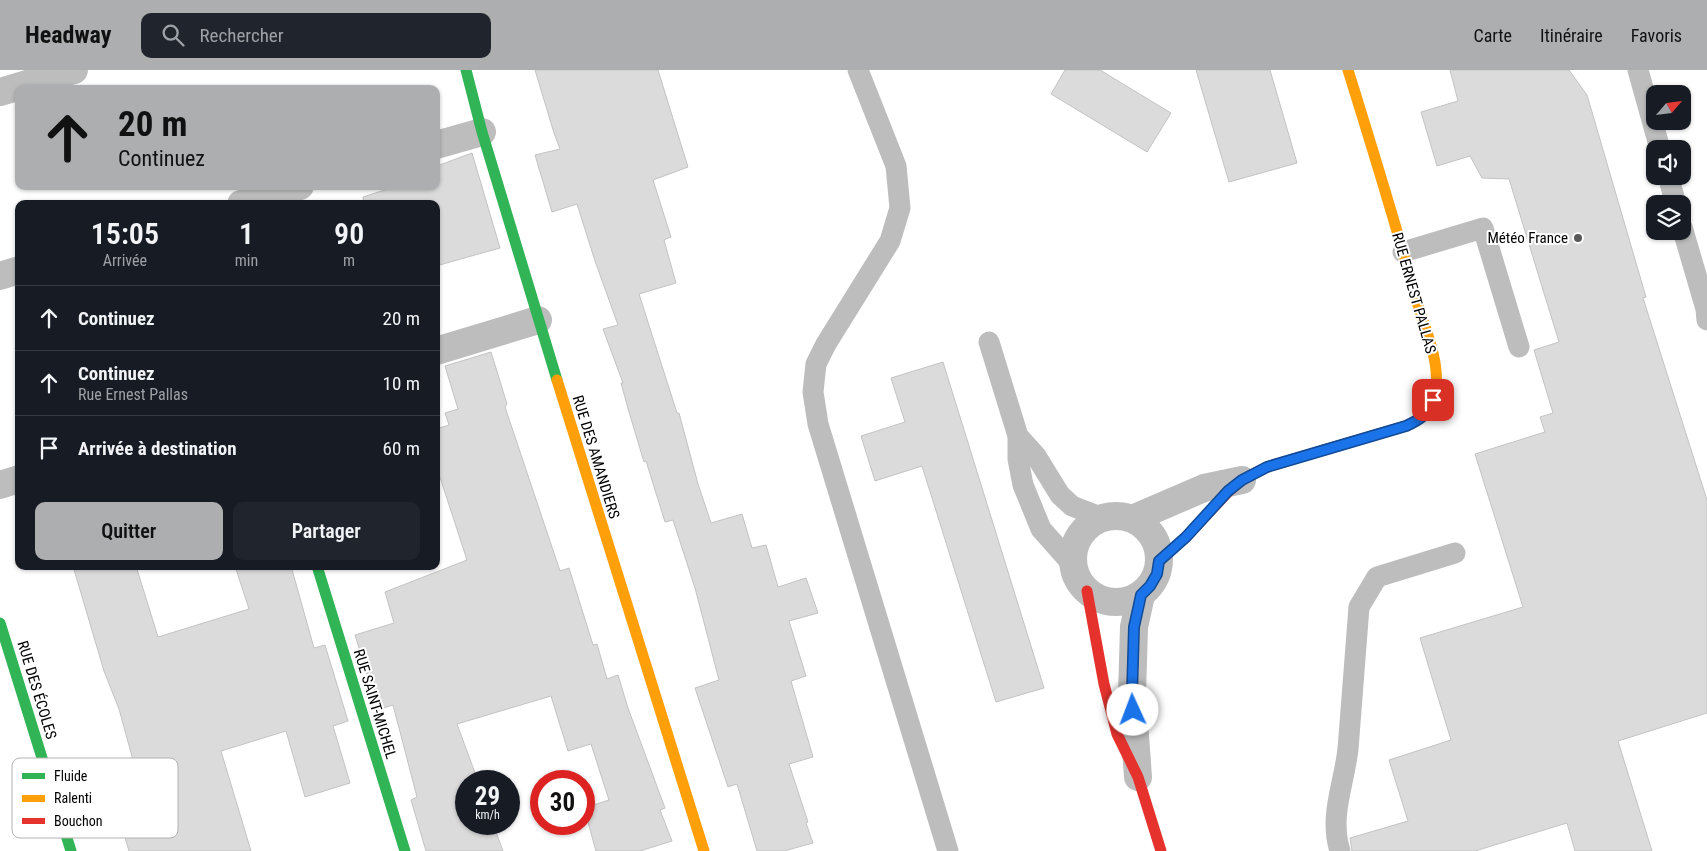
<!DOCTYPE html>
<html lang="fr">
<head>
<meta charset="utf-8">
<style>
  :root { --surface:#171b24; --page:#20242c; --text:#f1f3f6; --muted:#9ea1a6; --line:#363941; --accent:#adaeaf }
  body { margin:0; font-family:"Roboto Condensed",sans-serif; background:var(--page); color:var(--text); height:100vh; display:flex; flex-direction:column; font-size:19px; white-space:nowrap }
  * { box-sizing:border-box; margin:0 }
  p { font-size:16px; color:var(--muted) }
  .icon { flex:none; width:28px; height:28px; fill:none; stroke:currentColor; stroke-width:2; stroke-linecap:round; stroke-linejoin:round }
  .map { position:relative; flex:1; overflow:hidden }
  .drawer { position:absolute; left:15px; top:130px; width:425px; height:370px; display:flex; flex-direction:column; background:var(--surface); border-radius:10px; box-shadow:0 1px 4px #0004 }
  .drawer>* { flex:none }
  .top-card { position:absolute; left:15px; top:15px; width:425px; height:105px; border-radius:10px; box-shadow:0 1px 4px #0004; background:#adaeaf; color:#111; overflow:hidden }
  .needle { width:32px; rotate:62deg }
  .tools { position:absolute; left:1646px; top:15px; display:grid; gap:10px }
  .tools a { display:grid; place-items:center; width:45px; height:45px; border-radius:10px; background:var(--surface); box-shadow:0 1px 4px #0004; font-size:25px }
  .speed { position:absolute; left:455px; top:700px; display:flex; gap:10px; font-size:25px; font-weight:700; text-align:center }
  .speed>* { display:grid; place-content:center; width:65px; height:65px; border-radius:50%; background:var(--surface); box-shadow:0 1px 4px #0004; line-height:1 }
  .speed small { font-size:12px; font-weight:400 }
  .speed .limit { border:8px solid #d22; background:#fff; color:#111 }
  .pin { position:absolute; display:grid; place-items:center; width:42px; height:42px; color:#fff; margin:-21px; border-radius:10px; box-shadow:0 2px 8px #0006 }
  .me { position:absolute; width:55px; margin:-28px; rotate:358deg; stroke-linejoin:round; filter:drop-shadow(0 0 4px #0008) }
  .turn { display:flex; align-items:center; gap:18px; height:105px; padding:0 20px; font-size:22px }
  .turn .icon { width:65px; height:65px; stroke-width:2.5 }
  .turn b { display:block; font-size:35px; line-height:42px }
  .eta { display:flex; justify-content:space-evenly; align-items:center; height:85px; text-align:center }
  .eta b { font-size:30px; font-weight:600; line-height:35px }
  .action { display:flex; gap:10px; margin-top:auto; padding:10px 20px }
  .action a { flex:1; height:58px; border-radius:10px; background:var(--accent); color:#111; font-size:20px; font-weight:600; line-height:58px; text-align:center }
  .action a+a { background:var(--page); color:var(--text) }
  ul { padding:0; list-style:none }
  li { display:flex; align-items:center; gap:15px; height:65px; padding:0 20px; border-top:1px solid var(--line) }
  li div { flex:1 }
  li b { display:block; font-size:19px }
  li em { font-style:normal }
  header { display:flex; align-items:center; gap:30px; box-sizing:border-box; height:70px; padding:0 25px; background:var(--accent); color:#111 }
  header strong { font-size:24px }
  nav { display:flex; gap:28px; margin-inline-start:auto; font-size:18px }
  .search { width:350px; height:45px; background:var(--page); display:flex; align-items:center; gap:12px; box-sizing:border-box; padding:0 18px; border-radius:10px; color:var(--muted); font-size:19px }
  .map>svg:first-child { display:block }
</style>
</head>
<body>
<header>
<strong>Headway</strong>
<div class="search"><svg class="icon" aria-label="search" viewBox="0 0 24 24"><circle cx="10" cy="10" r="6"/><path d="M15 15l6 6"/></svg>Rechercher</div>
<nav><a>Carte</a><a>Itinéraire</a><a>Favoris</a></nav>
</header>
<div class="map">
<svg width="1707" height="781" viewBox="0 0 1707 781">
  <rect width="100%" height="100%" fill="#fff"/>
  <path fill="#dbdbdb" stroke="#c3c3c3" d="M535,0h123l30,97 -35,13 18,57 -7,3 12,43 -37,11 38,119h2l19,71 13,39 31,-9 10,34 14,-3 12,42 28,-9 12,35 -29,8 17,55 -15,5 22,76 -24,7 19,58 -2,1 7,20 -29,8h-27l-20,-67 -9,3 -33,-99 24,-8 -24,-92 -22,-68 -8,2 -19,-61 -2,1 -15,-50 -8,-29h2l-20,-54 15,-4 -23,-64 -18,-57 -25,8 -17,-57 25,-6 -6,-16z
    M1065,0h35l71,43 -24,39 -96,-58z
    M1196,0h74l27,93 -68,19z
    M1450,0h119l18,25 59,202 -3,1 64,202v213l-89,28 34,110h-77l-8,-28 -92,28h-123l-2,-13 58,-17 -19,-61 62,-20 -31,-102 103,-31 -48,-153 70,-22 -5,-15 13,-4 -19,-63 25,-8 -50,-163 -27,-1 -12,-22 -33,10 -16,-54 37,-11z
    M472,83l28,95 -64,18v-62h-72l-1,-7 34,-11h39v-12l3,-1 -2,-7z
    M491,282l16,52 -2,3 55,164 9,-3 24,77 4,-1 10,35 11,-4 10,33 37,100 -5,2 12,31 -32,10h-44l-12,-43 25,-8 -18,-56 -23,7 -17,-55 -94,28 21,57h-12v43h27l10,27h-77l-15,-51 6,-3 -24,-92 -15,5 -23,-75 39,-12 -9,-31 82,-32 -31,-95v-36l13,-4 -4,-12 13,-4 -13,-43z
    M943,292l101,326 -48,14 -74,-236 -47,15 -14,-45 44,-14 -14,-44z
    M73,496h63l22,71 91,-28 -14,-43h56l23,82 11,-3 23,76 -15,5 17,57 -45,14 -19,-66 -65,20 30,100h-122l-13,-43 28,-8 -25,-91 -15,-38z"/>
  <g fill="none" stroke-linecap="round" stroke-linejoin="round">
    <path stroke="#bdbdbd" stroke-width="21" d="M858,0l38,96 4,42 -10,33 -64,103 -10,20 -3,28 5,32 130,427
      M1638,0l22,79
      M1668,106l8,28
      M1682,157l24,82 1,11
      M1403,182l80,-24 36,119
      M989,272l29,94v23l5,26 18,44 32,36
      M1018,366l18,20 24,39 12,11 31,12
      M1340,781c-11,-35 4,-66 8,-102l11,-142 18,-30 78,-24"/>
    <path stroke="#bdbdbd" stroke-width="28" d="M0,22l74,-22
      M436,75l46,-13
      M241,134l59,-18
      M0,206l19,-6
      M436,281l102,-31
      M0,415l19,-6
      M1073 489a43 43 0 1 1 86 0a43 43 0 1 1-86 0Z
      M1132,449l72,-31 38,-8
      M1138,707l-6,-83 2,-67 7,-32"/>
    <path stroke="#30b455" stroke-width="11" d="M466,0l16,62 75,248
      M317,496l88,285
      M0,553l71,228"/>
    <path stroke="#ff9f0a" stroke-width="11" d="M1348,0c24,77 48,154 69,232 8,27 22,56 19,85 -2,20 -15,35 -34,40
      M557,310l147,471"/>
    <path stroke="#e5322d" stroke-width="11" d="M1159,491l27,-24 43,-46 13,-11 25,-13 135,-40
      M1087,521l17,93 13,50 21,43 23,74"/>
  </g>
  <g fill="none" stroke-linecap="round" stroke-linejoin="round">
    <defs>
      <path id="route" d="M1133,640l-1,-16 2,-67 7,-32 9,-9 7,-12 2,-13 27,-24 42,-46 14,-11 25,-13 139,-41c15,-7 21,-11 27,-26"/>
    </defs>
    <use href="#route" stroke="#114b97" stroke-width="12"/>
    <use href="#route" stroke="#1a73e8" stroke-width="9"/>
  </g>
  <circle fill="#595959" stroke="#fff" stroke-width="2" cx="1578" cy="168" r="5"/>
  <g text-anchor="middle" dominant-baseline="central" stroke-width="4" stroke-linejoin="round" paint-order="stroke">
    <g font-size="15" fill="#000" stroke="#fff" text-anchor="end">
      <text x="1568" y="168">Météo France</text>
    </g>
    <g font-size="15" fill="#000" stroke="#fff">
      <text transform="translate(1414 223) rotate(74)">RUE ERNEST PALLAS</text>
      <text transform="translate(596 387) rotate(73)">RUE DES AMANDIERS</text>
      <text transform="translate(37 620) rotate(73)">RUE DES ÉCOLES</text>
      <text transform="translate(375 634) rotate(73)">RUE SAINT-MICHEL</text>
    </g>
  </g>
  <rect x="12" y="688" width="166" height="80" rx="8" fill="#fff" stroke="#b2b2b2" stroke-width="1"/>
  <rect x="22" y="703" width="23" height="6" fill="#30b455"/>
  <rect x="22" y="725" width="23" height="7" fill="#ff9f0a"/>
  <rect x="22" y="748" width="23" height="6" fill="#e5322d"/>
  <g font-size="14" fill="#000">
    <text x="54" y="711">Fluide</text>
    <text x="54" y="733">Ralenti</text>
    <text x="54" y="756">Bouchon</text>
  </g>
</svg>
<div class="tools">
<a><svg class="needle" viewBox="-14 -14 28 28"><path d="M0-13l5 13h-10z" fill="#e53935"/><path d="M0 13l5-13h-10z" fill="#9ea1a6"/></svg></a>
<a><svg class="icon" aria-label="sound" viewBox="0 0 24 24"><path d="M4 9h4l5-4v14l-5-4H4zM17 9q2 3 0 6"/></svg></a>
<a><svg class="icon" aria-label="layers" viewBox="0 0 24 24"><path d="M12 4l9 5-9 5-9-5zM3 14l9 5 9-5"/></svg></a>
</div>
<div class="speed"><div>29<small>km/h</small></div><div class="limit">30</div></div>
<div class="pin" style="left:1433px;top:330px;background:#d93025"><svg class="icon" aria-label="arrive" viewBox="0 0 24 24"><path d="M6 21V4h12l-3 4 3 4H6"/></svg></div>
<svg class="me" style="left:1133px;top:640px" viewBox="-20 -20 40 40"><circle r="19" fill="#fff"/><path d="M0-13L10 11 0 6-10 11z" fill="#1a73e8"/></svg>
<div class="top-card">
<div class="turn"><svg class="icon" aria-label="ahead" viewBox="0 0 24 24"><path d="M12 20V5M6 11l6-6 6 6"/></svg><div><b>20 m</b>Continuez</div></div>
</div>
<section class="drawer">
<div class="eta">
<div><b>15:05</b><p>Arrivée</p></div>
<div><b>1</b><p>min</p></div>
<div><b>90</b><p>m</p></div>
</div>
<ul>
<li><svg class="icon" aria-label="ahead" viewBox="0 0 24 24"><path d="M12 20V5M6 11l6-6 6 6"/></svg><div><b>Continuez</b></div><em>20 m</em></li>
<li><svg class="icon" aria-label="ahead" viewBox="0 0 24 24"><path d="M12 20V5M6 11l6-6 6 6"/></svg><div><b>Continuez</b><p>Rue Ernest Pallas</p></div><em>10 m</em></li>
<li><svg class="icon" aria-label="arrive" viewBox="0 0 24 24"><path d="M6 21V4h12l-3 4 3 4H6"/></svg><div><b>Arrivée à destination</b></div><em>60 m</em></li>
</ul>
<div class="action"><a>Quitter</a><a>Partager</a></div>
</section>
</div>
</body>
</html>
